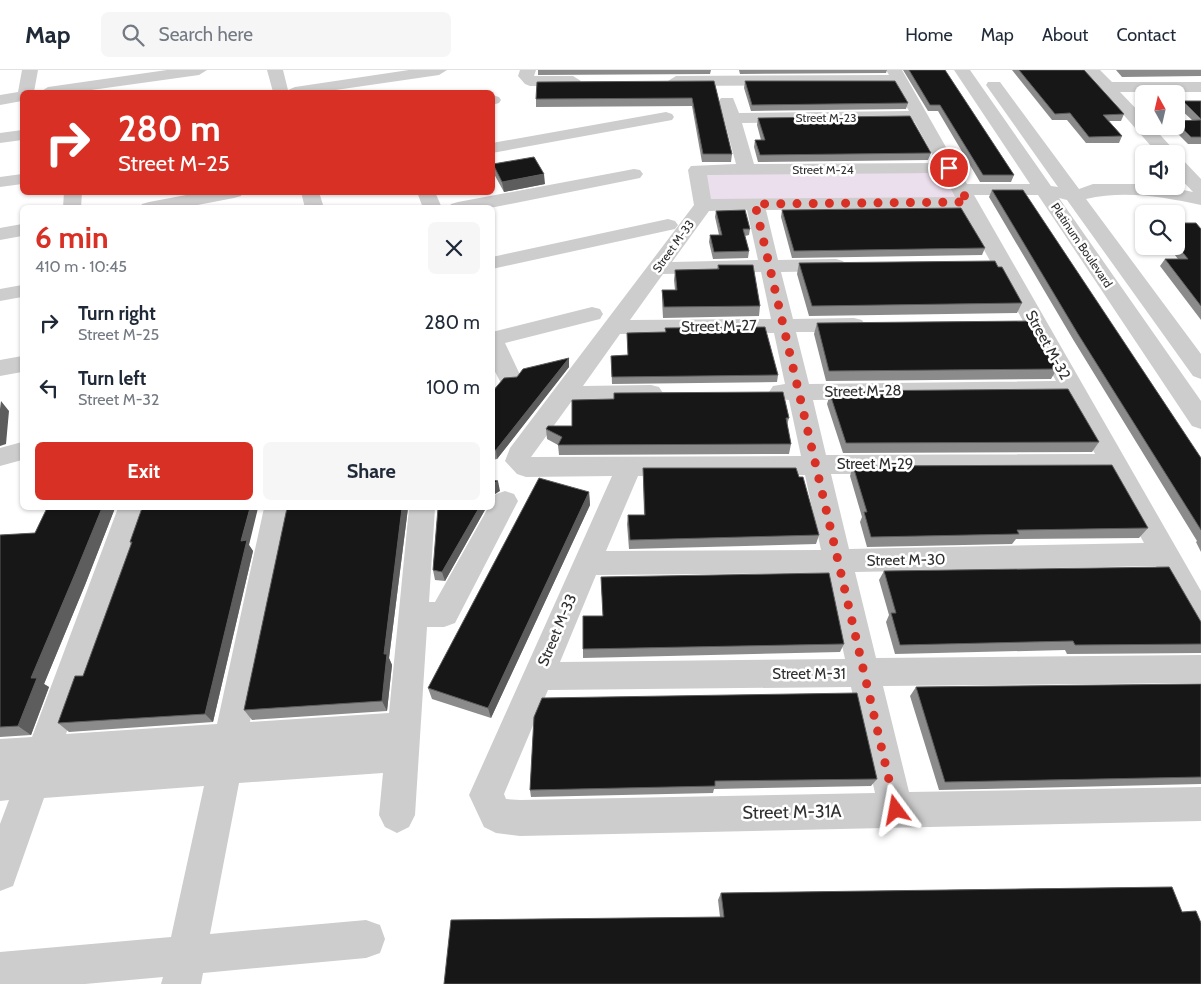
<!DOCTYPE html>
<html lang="en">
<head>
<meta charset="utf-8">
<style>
  :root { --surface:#fff; --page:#f6f6f7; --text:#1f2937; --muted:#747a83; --line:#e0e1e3; --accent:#d93025 }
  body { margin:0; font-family:Cabin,sans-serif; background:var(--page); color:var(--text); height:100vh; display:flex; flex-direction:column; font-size:19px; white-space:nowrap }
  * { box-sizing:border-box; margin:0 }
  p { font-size:16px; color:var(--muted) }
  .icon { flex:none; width:28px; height:28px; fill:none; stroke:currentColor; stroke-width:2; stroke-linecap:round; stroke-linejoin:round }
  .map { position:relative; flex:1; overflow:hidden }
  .side { position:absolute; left:20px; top:135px; width:475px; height:305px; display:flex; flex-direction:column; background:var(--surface); border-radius:8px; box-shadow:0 1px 4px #0004 }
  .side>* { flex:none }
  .top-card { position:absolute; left:20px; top:20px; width:475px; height:105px; border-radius:8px; box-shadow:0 1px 4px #0004; background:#d93025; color:#fff; overflow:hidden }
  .needle { width:32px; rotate:352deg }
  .fabs { position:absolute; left:1135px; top:15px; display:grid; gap:10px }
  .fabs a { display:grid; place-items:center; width:50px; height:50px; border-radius:8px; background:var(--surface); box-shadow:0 1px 4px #0004; font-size:25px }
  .pin { position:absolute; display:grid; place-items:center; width:42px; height:42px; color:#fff; margin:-21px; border:2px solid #fff; border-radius:50%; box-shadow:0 1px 5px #0007 }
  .me { position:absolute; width:55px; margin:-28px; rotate:347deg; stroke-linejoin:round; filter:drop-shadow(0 0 4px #0008) }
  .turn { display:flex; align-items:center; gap:18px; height:105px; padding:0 15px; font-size:22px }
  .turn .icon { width:65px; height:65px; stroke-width:2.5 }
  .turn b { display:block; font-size:35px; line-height:42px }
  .round { display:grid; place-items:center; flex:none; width:52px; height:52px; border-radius:8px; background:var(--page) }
  .summary { display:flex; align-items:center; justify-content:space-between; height:85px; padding:0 15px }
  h1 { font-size:30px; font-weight:800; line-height:38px; color:var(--accent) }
  .action { display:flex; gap:10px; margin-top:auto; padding:10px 15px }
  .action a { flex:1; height:58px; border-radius:8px; background:var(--accent); color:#fff; font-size:20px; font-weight:800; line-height:58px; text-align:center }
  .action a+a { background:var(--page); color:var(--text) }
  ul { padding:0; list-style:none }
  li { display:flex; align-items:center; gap:15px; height:65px; padding:0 15px }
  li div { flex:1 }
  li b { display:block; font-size:19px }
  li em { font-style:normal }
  header { display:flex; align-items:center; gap:30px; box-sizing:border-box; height:70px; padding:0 25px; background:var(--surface); border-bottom:1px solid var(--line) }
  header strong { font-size:24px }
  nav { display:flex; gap:28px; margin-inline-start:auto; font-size:18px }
  .search { width:350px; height:45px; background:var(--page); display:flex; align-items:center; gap:12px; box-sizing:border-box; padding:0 18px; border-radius:8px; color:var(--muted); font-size:19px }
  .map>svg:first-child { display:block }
</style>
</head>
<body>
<header>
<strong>Map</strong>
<div class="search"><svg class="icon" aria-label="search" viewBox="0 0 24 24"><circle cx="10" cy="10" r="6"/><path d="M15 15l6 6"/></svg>Search here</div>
<nav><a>Home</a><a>Map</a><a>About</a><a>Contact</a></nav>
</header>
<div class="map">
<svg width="1201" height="914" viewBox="0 0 1201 914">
  <rect width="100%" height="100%" fill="#fff"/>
  <path fill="#ecdfed" d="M949,98l19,34 -265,3 -6,-35z"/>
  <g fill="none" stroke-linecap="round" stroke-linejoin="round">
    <path fill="#cdcdcd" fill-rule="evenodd" d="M22,0h16l-4,22h-12v9l-22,4v-10l18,-3z
      M167,0h40l-8,5 -122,17h-37l8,-5z
      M267,0h16l5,20 7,-3 114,-17h38l-8,5 -117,17h-49z
      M520,0h16l-2,6h39l8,5 -8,5h-43l-5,-2 -7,-8z
      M886,0h16l65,114h63l-76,-114h16l81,116 7,1 -72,-102 2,-3h12l79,107 14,-5h51v2h20l29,6 -17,-18v-16l6,1 19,20v26c-38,-8 -76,-15 -115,-6l115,155v25l-8,-3 -126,-176 -8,-2 142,203v28l-9,-3 -154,-231h-64l227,396v41l-11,-4 -34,-62 -301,6 21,86 325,-3v28l-318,3 26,106 292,-5v34l-681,15 -24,-3 -12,-6 -15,-32 143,-319 -86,1 -9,-3 -12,-13 5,-13 184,-243 -6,-35 3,-4 45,-2 -17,-63 2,-3h12l6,15 170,-2 -15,-26 -218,1 -8,-5 8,-5 213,-1zM914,51l23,42 -183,1 -12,-41zM943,103l12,24 -244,2 -4,-24zM961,138l95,173 -247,3 -13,-52h58l8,-2 3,-5 -3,-5 -8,-2 -61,1 -12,-47 55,-1 7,-2 3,-4 -3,-4 -7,-2 -58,1 -12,-50zM747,140l11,50 -86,2 37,-51zM761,202l10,47 -141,1 33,-46zM774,263l11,51 -12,2 -4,6 4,6 16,2 12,56 -270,1 40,-55 80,-1 8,-2 4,-6 -4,-6 -8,-2 -68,1 37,-52zM1065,327l30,57 -269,1 -13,-55zM1106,403l38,70 -295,6 -18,-75zM805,405l16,75 -215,1 32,-75zM826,503l19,86 -285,3 36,-87zM851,617l24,106 -355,7 -14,-1 -2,-5 44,-104z
      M1084,0h16l12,12h89v10h-81l24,25v9h8l22,24 3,4 -1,1 -18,-1z
      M492,25l7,2 2,3 -2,3 -7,2z
      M666,42l6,2 2,3 -2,3 -180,33v-10z
      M22,60v10l-22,3v-10z
      M634,99l6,1 3,4 -3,4 -150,30h-41l2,-4 7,-2z
      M22,104v10l-22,3v-10z
      M64,122h18l-1,16h-18z
      M202,122h41l-2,4 -7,2 -52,10h-42l2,-4 7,-2z
      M301,122h18l5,16h-19z
      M417,122h18l7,16h-19z
      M668,149l7,2 3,4 -3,4 -183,40v-12z
      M22,154v12l-22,4v-12z
      M22,215v12l-22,4v-12z
      M592,237l8,2 3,5 -3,5 -95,24 17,36 -4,6 -8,2 -8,-2 -10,-19v-34z
      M22,286v16l-22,4v-16z
      M22,372v18l-22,6v-18z
      M505,421l9,3 4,7 -63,122 -11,4h-17l-12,188 -6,12 -12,6 -12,-6 -6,-12 4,-42 -144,10 -29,151 156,-14 14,5 5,14 -5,14 -14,5 -163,15 -2,11h-40l2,-7 -78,7h-85v-32l171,-15 33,-151 -160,12 -31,88 -13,5v-67l9,-24 -9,1v-62l32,-2 86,-229h26l-78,226 151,-10 47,-216h26l-40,214 139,-9 20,-205h26l-6,94h6l53,-94h4v-9l4,-5z"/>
  </g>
  <path fill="#8b8b8b" d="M538,0h173l-1,4 -172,1z
    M739,0h148l-1,3 -146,1z
    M903,0h42l69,105 -3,7h-31l-42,-71h-10z
    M1012,0h72l40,44 -3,7h-12l13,15 -3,7h-33l-19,-23h-15z
    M1116,0h85v6l-79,1z
    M714,11l18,73 -1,8h-29l-10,-56 -156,1v-8z
    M745,11l163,22 -2,6 -155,2 -7,-23z
    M1183,31h18v43h-13l-17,-17 1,-1h4v-5l16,-1 -13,-12z
    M758,48l173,35 -3,7 -170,2 -4,-15 1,-7h6l-4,-15z
    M493,94l52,20 -41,8 -10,-18z
    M992,120l209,268v94l-5,-10 1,-1 -123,-200 -85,-144z
    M782,140l203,38 -3,7 -190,3 -11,-41z
    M716,141l34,18 -1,6 -4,1 4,15 -1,7 -35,1 -4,-17 1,-7h9l-4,-18z
    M1176,153l25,6v91l-41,-54 5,-7h13l-10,-13h8z
    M799,193l199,4 24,36 -5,10 -208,3 -12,-42z
    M718,195l42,41 -1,10 -96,2 -1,-18v-10h13l-1,-10 1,-10 42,-1z
    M817,253l240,46 -6,10 -225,2 -12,-47z
    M665,258l113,47 -1,7 -165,2 -1,-28 17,-1 -1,-22 38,-1z
    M569,288v9l-72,92 -5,1v-68l25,-15z
    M835,321l264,51 -7,10 -249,1 -16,-49 3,-10 4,-1z
    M614,323l175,25 -2,7 4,19 -2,10 -230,1 -1,-10 -11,-6 -1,-10 26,-3 42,-27z
    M853,396l295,62 -9,10 -123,1 -4,5 -145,3 -7,-25 2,-5 -12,-41z
    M643,398l156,9 20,58 -3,9 -187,5 -2,-25 1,-9h16l-1,-37z
    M589,422l1,13 -99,213 -59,-19 -4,-11z
    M47,438h68l-30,77 -41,99 5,3 -18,48 -31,2v-202l35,-2z
    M287,438h121l-19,150 3,7 -5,46 -135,9 -8,-10z
    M438,438h48l-41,73 -10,-1 -2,-10z
    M130,472l119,3 4,6 -40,171 -144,10 -11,-9 25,-47 48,-131z
    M884,501l317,51v31l-134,1 -2,-4 -170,4 -9,-32 3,-7 -10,-35z
    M601,507l243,67 -4,8 -257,6v-42h20z
    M1201,614v100l-262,6 -29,-94 6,-9z
    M534,647l343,62 -6,7 -157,3 -1,4 -182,4 -1,-7z
    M1172,817l-452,30 -2,-17 3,-7z"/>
  <path fill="#5d5d5d" d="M544,104l1,10 -41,8 -2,-10z
    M569,288v9l-72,92 -1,-9z
    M1,331l8,10 -3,33 -6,2v-37z
    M498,411l2,10 -8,5v-11z
    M589,422l1,13 -99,213 -3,-10z
    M102,438h13l-30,77 -41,99 5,3 -18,48 -13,-9 13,-48z
    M250,438h8l-9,37 4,6 -40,171 -8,-8 36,-173z
    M402,438h6l-19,150 3,7 -5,46 -5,-10 2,-47z
    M479,438h7l-41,73 -3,-9z"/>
  <path fill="#171717" stroke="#5d5d5d" d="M909,0h36l69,105h-31l-43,-70h-10z
    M1019,0h65l40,44 -21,1 19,21 -33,1 -19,-24 -15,1z
    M714,11l18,73h-29l-11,-56 -156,1 1,-17z
    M745,11h150l13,22 -156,2z
    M1183,31h18v18z
    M910,46l21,37 -171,2 -5,-15h10l-7,-22z
    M1201,50v17h-10l-15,-15v-1z
    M534,87l10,17 -42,8 -9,-18z
    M992,120h31l178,268v72l-123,-196z
    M961,138l24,40 -191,3 -12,-41z
    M745,140l5,19h-7l6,22 -35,1 -4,-17h12l-6,-24z
    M1176,153h20l5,6v77l-36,-47h23l-12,-15z
    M995,191l3,6h4l20,36 -210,3 -13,-43z
    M718,195h35l7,41 -96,1 -2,-17h15l-2,-20 44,-1z
    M1031,251l26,48 -228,2 -12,-48z
    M765,257l13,48 -166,2 -1,-21 17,-1 -1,-22 39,-1 -1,-4z
    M569,288l-73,92h-4v-58l12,-14 13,-1 6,-8z
    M1068,319l31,53 -253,1 -16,-49 6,-1 -1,-2z
    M783,322l6,26h-3l5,26 -233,1 4,-8 -16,-8 2,-3h24v-26l42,-1v-6z
    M1112,395l36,63 -131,2 2,4 -148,3 -7,-25h3l-14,-46z
    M643,398h153l3,9h4l16,58 -189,5 -2,-25h17z
    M539,408l50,14 -101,216 -60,-20z
    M492,410l6,1 -6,4z
    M47,438h55l-27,66 -44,104h6l-19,48 -18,1v-192l35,-2z
    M142,438h108l-9,33 6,-1 -42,174 -147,9 17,-47h8l49,-134h-2z
    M287,438h115l-18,146h3l-5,47 -138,9z
    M438,438h41l-37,64 -9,-2z
    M1169,497l32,55v22l-126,1 -2,-4 -173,4 -9,-32h5l-12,-42z
    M829,503l15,71 -261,5v-33h20l-2,-39z
    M1201,614v93l-256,5 -29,-95z
    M857,623l20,86 -162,2v5l-185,4 4,-73 8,-19z
    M1172,817l10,25 14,-1 5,12v61h-757l7,-64 273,-3 -3,-24z"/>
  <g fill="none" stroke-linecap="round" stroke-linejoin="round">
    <path stroke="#d93025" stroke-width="9" stroke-dasharray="0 16.2" d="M896,740l-141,-606 213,-2 -19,-34"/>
  </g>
  <g text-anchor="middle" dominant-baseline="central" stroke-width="5" stroke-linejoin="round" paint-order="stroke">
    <g font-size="12" fill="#303030" stroke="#fff">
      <text x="826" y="47">Street M-23</text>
      <text x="823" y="99">Street M-24</text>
      <text transform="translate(1082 175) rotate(56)">Platinum Boulevard</text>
      <text transform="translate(673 176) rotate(-54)">Street M-33</text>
    </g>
    <g font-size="15" fill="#303030" stroke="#fff">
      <text transform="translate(719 256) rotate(-1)">Street M-27</text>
      <text transform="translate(1048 275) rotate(61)">Street M-32</text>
      <text transform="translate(863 321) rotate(-1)">Street M-28</text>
      <text x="875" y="394">Street M-29</text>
      <text transform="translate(906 490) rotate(-1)">Street M-30</text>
      <text transform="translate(557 560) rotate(-67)">Street M-33</text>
      <text x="809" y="604">Street M-31</text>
    </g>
    <g font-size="18" fill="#303030" stroke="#fff">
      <text transform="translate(792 742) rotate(-1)">Street M-31A</text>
    </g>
  </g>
</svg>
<div class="fabs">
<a><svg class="needle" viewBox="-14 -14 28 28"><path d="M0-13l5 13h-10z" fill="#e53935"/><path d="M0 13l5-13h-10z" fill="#747a83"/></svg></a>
<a><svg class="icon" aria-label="sound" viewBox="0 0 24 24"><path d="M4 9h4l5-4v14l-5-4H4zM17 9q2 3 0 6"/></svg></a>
<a><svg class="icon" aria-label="search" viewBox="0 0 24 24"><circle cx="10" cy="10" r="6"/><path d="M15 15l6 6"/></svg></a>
</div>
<div class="pin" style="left:949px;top:98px;background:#d93025"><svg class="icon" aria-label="arrive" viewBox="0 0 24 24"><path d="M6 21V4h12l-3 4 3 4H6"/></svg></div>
<svg class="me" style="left:896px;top:740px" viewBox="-20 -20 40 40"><path d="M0-17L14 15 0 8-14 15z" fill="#d93025" stroke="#fff" stroke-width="4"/></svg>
<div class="top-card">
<div class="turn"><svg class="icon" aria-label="right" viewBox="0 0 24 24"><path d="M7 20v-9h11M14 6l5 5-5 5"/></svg><div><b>280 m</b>Street M-25</div></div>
</div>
<section class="side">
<div class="summary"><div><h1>6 min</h1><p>410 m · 10:45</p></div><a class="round"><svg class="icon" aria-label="close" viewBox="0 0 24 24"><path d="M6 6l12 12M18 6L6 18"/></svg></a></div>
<ul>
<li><svg class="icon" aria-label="right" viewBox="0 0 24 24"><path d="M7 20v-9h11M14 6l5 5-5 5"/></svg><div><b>Turn right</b><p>Street M-25</p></div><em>280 m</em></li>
<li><svg class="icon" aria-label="left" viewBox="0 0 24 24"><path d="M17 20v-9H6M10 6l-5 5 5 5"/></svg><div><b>Turn left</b><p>Street M-32</p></div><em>100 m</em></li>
</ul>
<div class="action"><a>Exit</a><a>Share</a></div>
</section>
</div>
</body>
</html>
